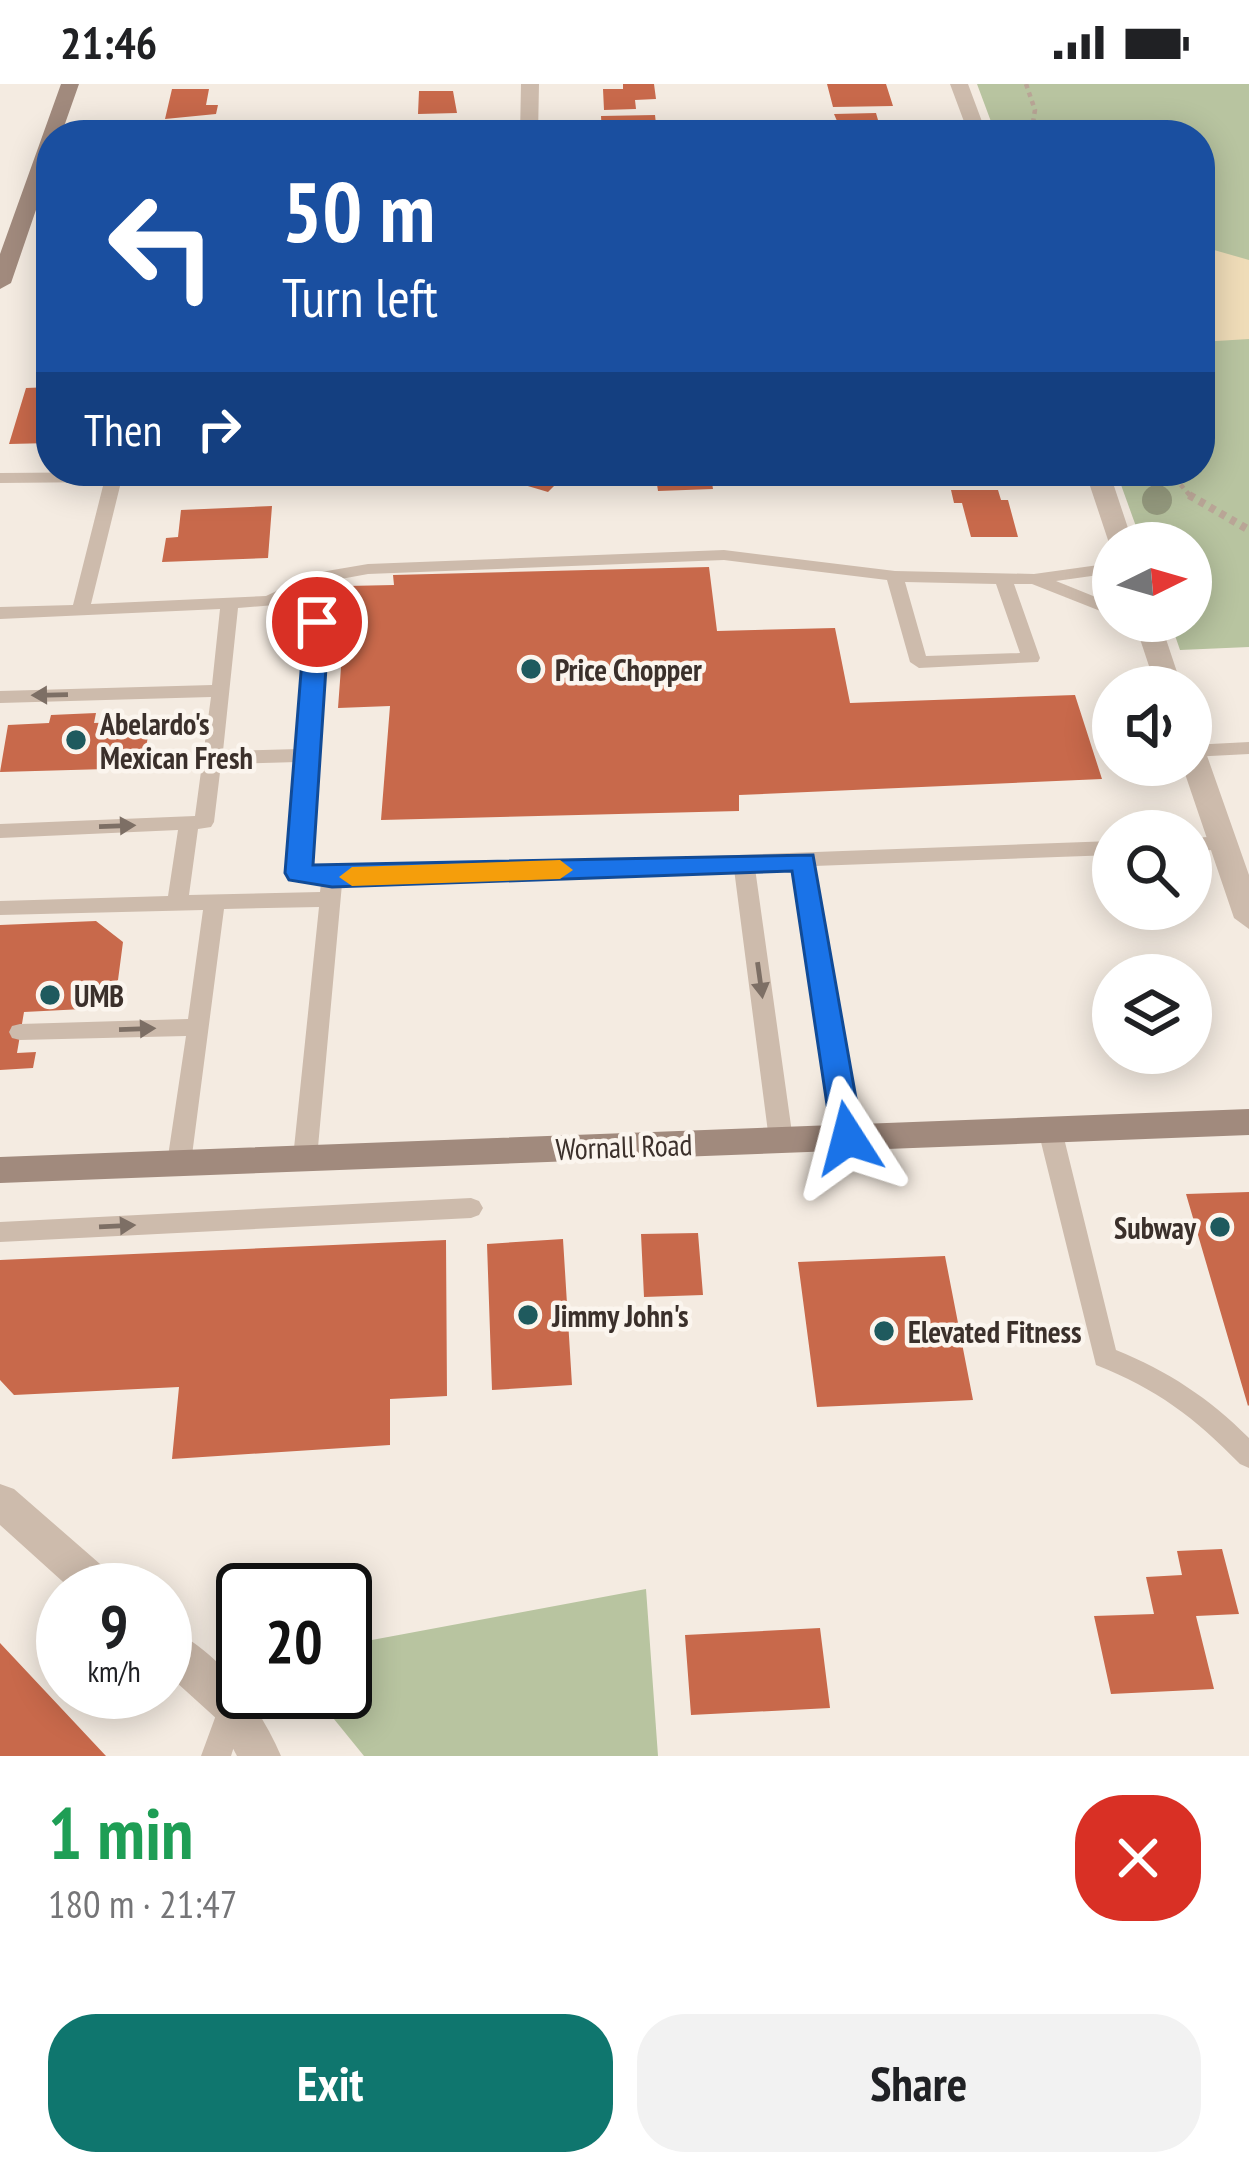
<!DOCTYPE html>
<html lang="en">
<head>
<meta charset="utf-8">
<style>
  :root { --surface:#fff; --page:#f2f2f2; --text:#202124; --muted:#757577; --accent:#0f766e }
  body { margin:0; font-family:"PT Sans Narrow",sans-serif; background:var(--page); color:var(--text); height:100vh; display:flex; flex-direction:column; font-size:45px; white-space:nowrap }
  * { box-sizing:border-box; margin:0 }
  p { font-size:39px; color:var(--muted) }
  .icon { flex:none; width:66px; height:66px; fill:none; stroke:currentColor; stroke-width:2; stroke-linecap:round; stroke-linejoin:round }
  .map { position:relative; height:1672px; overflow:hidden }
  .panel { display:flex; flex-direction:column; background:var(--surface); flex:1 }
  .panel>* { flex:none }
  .top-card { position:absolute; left:36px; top:36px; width:1179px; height:366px; border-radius:48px; box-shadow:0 6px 30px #0003; background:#1a4fa0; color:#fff; overflow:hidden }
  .needle { width:78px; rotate:85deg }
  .controls { position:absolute; left:1092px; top:438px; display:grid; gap:24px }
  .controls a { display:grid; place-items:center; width:120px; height:120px; border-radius:50%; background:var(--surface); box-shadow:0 6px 30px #0003; font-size:60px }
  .speed { position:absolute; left:36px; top:1479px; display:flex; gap:24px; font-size:60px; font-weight:700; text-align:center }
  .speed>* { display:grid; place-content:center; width:156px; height:156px; border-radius:50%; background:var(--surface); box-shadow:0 6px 30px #0003; line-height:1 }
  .speed small { font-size:30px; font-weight:400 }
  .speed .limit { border:6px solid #111; border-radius:18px; background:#fff; color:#111 }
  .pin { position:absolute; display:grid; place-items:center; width:102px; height:102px; color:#fff; margin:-51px; border:6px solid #fff; border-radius:50%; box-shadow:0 3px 12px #0007 }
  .me { position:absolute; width:132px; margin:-66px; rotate:351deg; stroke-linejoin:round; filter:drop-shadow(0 0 9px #0008) }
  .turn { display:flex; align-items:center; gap:42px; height:252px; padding:0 48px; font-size:54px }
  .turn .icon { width:156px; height:156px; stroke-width:2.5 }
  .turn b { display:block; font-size:84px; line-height:102px }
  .then { display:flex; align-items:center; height:114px; padding:0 48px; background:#0003; gap:24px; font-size:45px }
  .round { display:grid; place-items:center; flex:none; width:126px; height:126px; border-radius:48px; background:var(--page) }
  .head { display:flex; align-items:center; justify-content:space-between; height:204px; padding:0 48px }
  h1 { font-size:72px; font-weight:700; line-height:90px; color:#1e9e55 }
  .cta { display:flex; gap:24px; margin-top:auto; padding:24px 48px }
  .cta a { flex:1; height:138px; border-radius:48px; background:var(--accent); color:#fff; font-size:48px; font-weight:700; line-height:138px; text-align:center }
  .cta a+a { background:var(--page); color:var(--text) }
  .status { display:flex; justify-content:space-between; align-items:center; height:84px; padding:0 60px; background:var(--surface); direction:ltr }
  .status svg { height:33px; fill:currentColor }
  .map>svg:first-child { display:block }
</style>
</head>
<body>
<div class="status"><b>21:46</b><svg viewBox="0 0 49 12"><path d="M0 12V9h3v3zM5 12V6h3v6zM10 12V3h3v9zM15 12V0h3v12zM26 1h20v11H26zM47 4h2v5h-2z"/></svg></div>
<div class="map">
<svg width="1249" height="1672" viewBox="0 0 1249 1672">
  <rect width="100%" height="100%" fill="#f4ebe1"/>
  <path fill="#b8c4a0" d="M977,0h272v563l-69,3 -10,-29h21v-78h-49l-26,-72h84v-336h-204z
    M646,1505l12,167h-294l-52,-64h33v-47z"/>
  <path fill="#efdcb8" d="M1200,162l49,14v79l-49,3z"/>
  <path fill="#c8694b" d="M623,0h31l2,15 -21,1 1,9 -32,1 -1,-21h20z
    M827,0h59l7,22 -60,1z
    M172,5h37l-3,16h12l-2,9 -51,5z
    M419,7h34l4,22 -39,1z
    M876,29l2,7h17l4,15h-56l-9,-21z
    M655,31l2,18 -55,2 -1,-19z
    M422,36h34l4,15h-39z
    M201,40l-1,5h15l-2,6h-52l3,-10z
    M51,303v56l-42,1 17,-56z
    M533,387h36l-21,21 -27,-8z
    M623,387h87l3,18 -55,2 -2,-13 -32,1z
    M841,387h49l2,8 -49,2z
    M949,387h50l2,7 -50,1z
    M951,406h47l3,10h7l10,37h-47l-9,-34h-8z
    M272,422l-4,52 -106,4 4,-24 12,-1 3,-27z
    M709,483l8,64 118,-3 15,75 225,-8 27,84 -363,16v16l-358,9 9,-114 -52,2 9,-122 47,-1 -1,-10z
    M96,629l-2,10 57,-2 -9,47 -142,4 8,-47 41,-2 2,-8z
    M96,837l27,21 -5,38 -35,29 -59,3 -7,41 19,-1 -3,16 -33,2v-145z
    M1249,1108v213l-1,1 -62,-212z
    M698,1149l5,62 -59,2 -3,-63z
    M563,1155l9,146 -80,5 -5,-146z
    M446,1156l1,156 -57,3v46l-218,14 7,-72 -165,8 -14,-15v-120z
    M945,1172l28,144 -156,7 -19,-145z
    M1222,1465l17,65 -43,2 18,73 -103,5 -17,-78 60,-2 -8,-37 36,-2 -5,-24z
    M820,1544l10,80 -139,7 -6,-80z
    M0,1559l106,113h-106z"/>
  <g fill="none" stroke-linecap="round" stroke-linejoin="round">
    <path stroke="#b9a596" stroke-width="4.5" stroke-dasharray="4.5 4.5" stroke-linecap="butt" d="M1026,0l9,26 -4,25
      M1169,387l23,27"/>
    <path stroke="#b9a596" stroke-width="8" stroke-dasharray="6 6" stroke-linecap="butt" d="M1189,411l60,35"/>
    <path fill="#cdbbac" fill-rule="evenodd" d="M270,387l-8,5 -141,6 -30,122 175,-8 49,-23 53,-9 356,-14 171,21 139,3 79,-11v10l-57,8 57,23v12l-81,-32h-18l26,74 -2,4 -119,6 -9,-6 -23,-82 -163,-20 -356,14 -38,7 -20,286 22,3 781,-29v14l-299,11 46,272 -4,6 -8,3 -8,-3 -4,-6 -42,-271 -39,1 38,272 -4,7 -8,2 -8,-2 -4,-7 -35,-271 -392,15 -25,274 -4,7 -8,2 -8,-2 -4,-7 26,-251 -95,2 -33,254 -4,7 -8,2 -8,-2 -4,-7 19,-127 -166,4 -8,-2 -3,-6 3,-6 8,-2 168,-5 15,-109 -203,5v-14l168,-5 10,-66 -178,8v-14l195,-8 16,-119 -211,6v-12l212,-6 8,-76 -220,10v-12l73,-2 31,-123 -104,1v-10zM905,498l91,2 24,69 -94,3zM311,504l-12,161 -76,2 15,-143 37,-3zM298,678l-9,111 3,5 29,5 -1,9 -131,3 9,-66 13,-2 3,-5 7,-58z
      M1249,658v12l-58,3v-12z
      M1225,752l10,7 -3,5 -41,4v-14z
      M1050,1037l8,3 4,6 54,220c52,21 93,48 133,88v30l-9,-4c-46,-47 -83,-75 -144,-99l-58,-235 4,-6z
      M471,1114l8,3 4,7 -4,7 -8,3 -471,24v-20z
      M233,1608l10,4 4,10 -16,50h-30l22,-60z"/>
    <path fill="#cdbbac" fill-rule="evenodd" d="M521,0h18l-1,51h-18z
      M950,0h18l19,51h-18z
      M1085,387h24l24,72h-20v5l-4,-5z
      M1134,537h26l22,66h-26z
      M1191,657l14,9 44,125v54l-15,-11 -52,-153h9z
      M0,1400l14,5 101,88 6,13h-49l-72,-65z
      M165,1543c52,21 95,79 116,129h-44l-19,-36 -53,-48z"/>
    <path fill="#a18a7d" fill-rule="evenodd" d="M61,0h18l-18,51h-10v31l-40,117 -11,6v-35z
      M1249,1025v26l-1249,48v-26z"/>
  </g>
  <circle fill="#969b7f" cx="1157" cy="416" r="15"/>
  <defs><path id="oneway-solid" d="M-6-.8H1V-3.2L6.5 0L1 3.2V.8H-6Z" transform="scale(3)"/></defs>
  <g fill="#7d6f65">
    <use href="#oneway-solid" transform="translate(50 611) rotate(179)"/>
    <use href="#oneway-solid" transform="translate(117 742) rotate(-2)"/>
    <use href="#oneway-solid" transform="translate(760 896) rotate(82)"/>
    <use href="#oneway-solid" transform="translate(137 945) rotate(-2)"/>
    <use href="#oneway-solid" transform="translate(117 1142) rotate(-3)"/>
  </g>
  <path fill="#1a73e8" stroke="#114b97" stroke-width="3" d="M317,530l12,8 -16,243 500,-10 50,283 -5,8 -10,4 -16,-12 -40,-267 -460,16 -43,-7 -4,-7 20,-251z"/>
  <path fill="#f59e0b" d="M560,776l13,10 -13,9 -208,7 -13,-9 13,-10z"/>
  <g fill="#1f5a5e" stroke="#fbf5ee" stroke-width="4.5">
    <circle cx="531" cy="585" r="12"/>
    <circle cx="76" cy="656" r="12"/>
    <circle cx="50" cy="911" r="12"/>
    <circle cx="1220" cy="1143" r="12"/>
    <circle cx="528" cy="1231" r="12"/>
    <circle cx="884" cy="1247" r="12"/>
  </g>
  <g text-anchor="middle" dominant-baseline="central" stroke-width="9" stroke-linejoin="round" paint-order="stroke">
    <g font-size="30" font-weight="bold" fill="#3b302b" stroke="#fbf5ee" text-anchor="start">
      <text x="555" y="585">Price Chopper</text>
      <text x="100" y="639">Abelardo's<tspan x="100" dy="34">Mexican Fresh</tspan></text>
      <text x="74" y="911">UMB</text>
      <text x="1196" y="1143" text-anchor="end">Subway</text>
      <text x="552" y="1231">Jimmy John's</text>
      <text x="908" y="1247">Elevated Fitness</text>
    </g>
    <g font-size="30" fill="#3b302b" stroke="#fbf5ee">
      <text transform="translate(624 1062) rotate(-2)">Wornall Road</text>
    </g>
  </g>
</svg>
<div class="controls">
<a><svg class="needle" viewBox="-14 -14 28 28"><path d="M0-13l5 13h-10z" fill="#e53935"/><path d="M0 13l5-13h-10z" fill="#757577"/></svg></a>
<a><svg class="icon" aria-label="sound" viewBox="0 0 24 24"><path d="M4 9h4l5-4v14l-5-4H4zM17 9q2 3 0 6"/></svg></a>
<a><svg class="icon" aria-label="search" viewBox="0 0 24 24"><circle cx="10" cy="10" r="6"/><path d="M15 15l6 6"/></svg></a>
<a><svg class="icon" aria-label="layers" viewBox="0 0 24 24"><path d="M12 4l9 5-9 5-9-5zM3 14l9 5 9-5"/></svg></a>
</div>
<div class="speed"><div>9<small>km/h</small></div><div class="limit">20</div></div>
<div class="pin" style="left:317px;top:538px;background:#d93025"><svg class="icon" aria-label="arrive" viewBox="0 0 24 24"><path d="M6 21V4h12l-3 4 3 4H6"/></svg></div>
<svg class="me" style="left:848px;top:1054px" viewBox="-20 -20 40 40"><path d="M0-17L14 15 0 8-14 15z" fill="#1a73e8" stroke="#fff" stroke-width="4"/></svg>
<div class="top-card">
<div class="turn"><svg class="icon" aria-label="left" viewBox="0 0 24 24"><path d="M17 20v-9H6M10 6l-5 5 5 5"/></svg><div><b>50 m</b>Turn left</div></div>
<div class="then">Then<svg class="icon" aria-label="right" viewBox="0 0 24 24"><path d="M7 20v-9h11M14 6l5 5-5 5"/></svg></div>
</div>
</div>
<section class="panel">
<div class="head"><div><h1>1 min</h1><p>180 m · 21:47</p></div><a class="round" style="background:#d93025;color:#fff"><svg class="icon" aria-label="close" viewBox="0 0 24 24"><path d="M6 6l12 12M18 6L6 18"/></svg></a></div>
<div class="cta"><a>Exit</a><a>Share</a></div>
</section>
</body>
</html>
